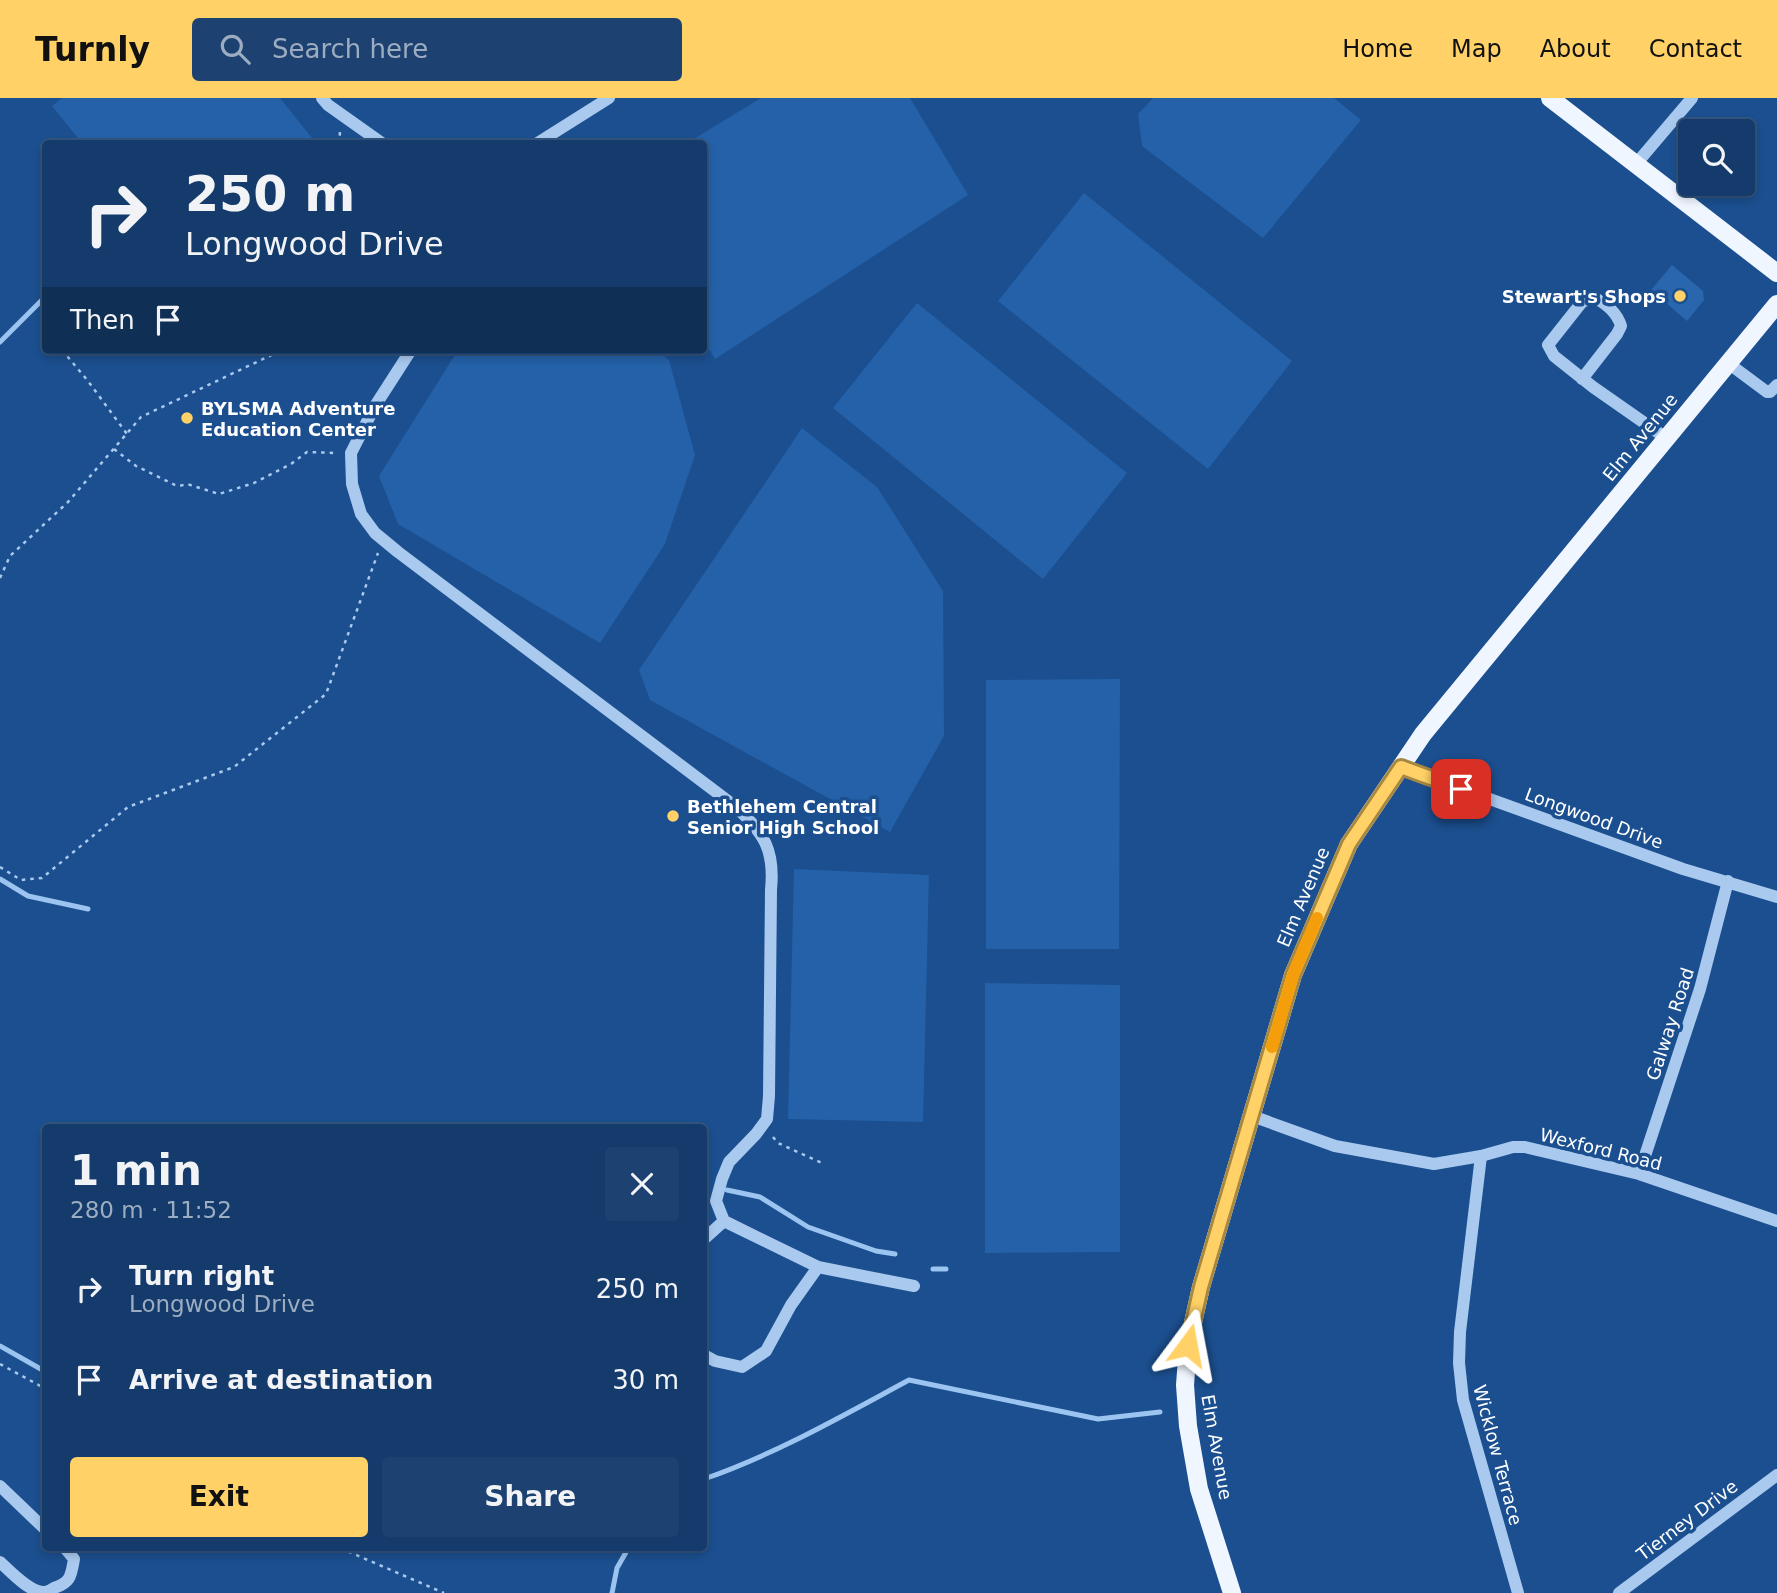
<!DOCTYPE html>
<html lang="en">
<head>
<meta charset="utf-8">
<style>
  :root { --surface:#143b6b; --page:#1d4271; --text:#f1f3f6; --muted:#9dadc1; --line:#33557e; --accent:#ffd166 }
  body { margin:0; font-family:"DejaVu Sans",sans-serif; background:var(--page); color:var(--text); height:100vh; display:flex; flex-direction:column; font-size:26px; white-space:nowrap }
  * { box-sizing:border-box; margin:0 }
  p { font-size:23px; color:var(--muted) }
  .icon { flex:none; width:38px; height:38px; fill:none; stroke:currentColor; stroke-width:2; stroke-linecap:round; stroke-linejoin:round }
  .map { position:relative; flex:1; overflow:hidden }
  .details { position:absolute; left:42px; top:1026px; width:665px; height:427px; display:flex; flex-direction:column; background:var(--surface); border-radius:7px; box-shadow:0 4px 10px #0003,0 0 0 2px var(--line) }
  .details>* { flex:none }
  .banner { position:absolute; left:42px; top:42px; width:665px; height:214px; border-radius:7px; box-shadow:0 4px 10px #0003,0 0 0 2px var(--line); background:#143b6b; color:var(--text); overflow:hidden }
  .controls { position:absolute; left:1678px; top:21px; display:grid; gap:14px }
  .controls a { display:grid; place-items:center; width:77px; height:77px; border-radius:7px; background:var(--surface); box-shadow:0 4px 10px #0003,0 0 0 2px var(--line); font-size:35px }
  .pin { position:absolute; display:grid; place-items:center; width:60px; height:60px; color:#fff; margin:-30px; border-radius:14px; box-shadow:0 4px 10px #0006 }
  .me { position:absolute; width:77px; margin:-38px; rotate:13deg; stroke-linejoin:round; filter:drop-shadow(0 0 5px #0008) }
  .turn { display:flex; align-items:center; gap:24px; height:147px; padding:0 28px; font-size:32px }
  .turn .icon { width:91px; height:91px; stroke-width:2.5 }
  .turn b { display:block; font-size:49px; line-height:60px }
  .then { display:flex; align-items:center; height:66px; padding:0 28px; background:#0003; gap:14px; font-size:26px }
  .round { display:grid; place-items:center; flex:none; width:74px; height:74px; border-radius:7px; background:var(--page) }
  .head { display:flex; align-items:center; justify-content:space-between; height:119px; padding:0 28px }
  h1 { font-size:42px; font-weight:600; line-height:52px }
  .action { display:flex; gap:14px; margin-top:auto; padding:14px 28px }
  .action a { flex:1; height:80px; border-radius:7px; background:var(--accent); color:#111; font-size:28px; font-weight:600; line-height:80px; text-align:center }
  .action a+a { background:var(--page); color:var(--text) }
  ul { padding:0; list-style:none }
  li { display:flex; align-items:center; gap:21px; height:91px; padding:0 28px }
  li div { flex:1 }
  li b { display:block; font-size:26px }
  li em { font-style:normal }
  header { display:flex; align-items:center; gap:42px; box-sizing:border-box; height:98px; padding:0 35px; background:var(--accent); color:#111 }
  header strong { font-size:33px }
  nav { display:flex; gap:38px; margin-inline-start:auto; font-size:24px }
  .search { width:490px; height:63px; background:var(--page); display:flex; align-items:center; gap:18px; box-sizing:border-box; padding:0 24px; border-radius:7px; color:var(--muted); font-size:26px }
  .map>svg:first-child { display:block }
</style>
</head>
<body>
<header>
<strong>Turnly</strong>
<div class="search"><svg class="icon" aria-label="search" viewBox="0 0 24 24"><circle cx="10" cy="10" r="6"/><path d="M15 15l6 6"/></svg>Search here</div>
<nav><a>Home</a><a>Map</a><a>About</a><a>Contact</a></nav>
</header>
<div class="map">
<svg width="1777" height="1495" viewBox="0 0 1777 1495">
  <rect width="100%" height="100%" fill="#1b4f8f"/>
  <path fill="#2461a8" d="M62,0h218l36,45h-234l-30,-37z
    M761,0h149l58,97 -253,164 -11,-18v-197l-17,-1z
    M1153,0h181l27,22 -98,118 -121,-92 -4,-32z
    M1084,95l208,168 -84,108 -210,-168z
    M917,205l210,170 -84,106 -210,-171z
    M458,252h199l12,10 26,95 -30,89 -65,99 -202,-119 -19,-48z
    M802,330l75,59 66,104 1,145 -54,96 -240,-132 -11,-30z
    M1120,581l-1,270h-133v-269z
    M794,771l135,6 -6,247 -135,-3z
    M985,885l135,2v267l-135,1z"/>
  <g fill="none" stroke-linecap="round" stroke-linejoin="round">
    <path stroke="#9cc4f0" stroke-width="5" d="M0,244l44,-44 2,1
      M0,781l28,17 60,13
      M727,1092l33,7 48,30 68,24 19,3
      M933,1171h13
      M0,1248l46,26
      M704,1381c72,-25 138,-63 205,-99l189,39 62,-7
      M612,1495l5,-25 12,-21"/>
  </g>
  <path fill="#2a66ad" d="M1672,167l31,26 1,9 -17,21 -36,-31z"/>
  <g fill="none" stroke-linecap="round" stroke-linejoin="round">
    <path stroke="#a9c9ee" stroke-width="2.5" stroke-dasharray="3.5 5" stroke-linecap="butt" d="M339,46l1,-12
      M62,252l26,31 39,53
      M114,351l22,17 39,19 4,1 8,-2 32,10 35,-11 37,-19 16,-12 29,1
      M0,480l10,-22 58,-54 73,-85 141,-67
      M0,769l21,13 21,-2 86,-71 106,-40 92,-73 52,-141
      M773,1039l5,6 44,20
      M0,1266l46,25
      M332,1449l15,4 97,42"/>
    <path stroke="#a9c9ee" stroke-width="12" d="M322,0l6,7 55,39
      M536,46l73,-46
      M1636,66l56,-66
      M411,252l-36,56 -24,47 1,31 9,30 14,19 23,19 338,255c28,26 39,43 35,83l-2,206 -2,23 -11,15 -27,28 -7,17 -6,22 8,20
      M1728,265l39,29h3l7,-7
      M1582,281l35,-45 4,-8c-4,-14 -16,-23 -28,-29l-11,5 -34,43 6,11 39,31 73,51
      M1401,669l282,102 94,28
      M1252,1018l83,30 99,18 47,-8 32,-9h12l114,27 138,47
      M1481,1058l-21,176 -1,31 4,37 55,193
      M1639,1076l61,-185 28,-108
      M704,1141l20,-18 94,46 96,19
      M704,1257l11,6 27,6 24,-16 25,-46 27,-38
      M0,1388l46,44
      M0,1464c10,9 30,31 44,30 4,0 7,-2 10,-4 17,-6 17,-12 20,-29l-10,-12
      M1619,1495l158,-118"/>
    <path stroke="#f0f6ff" stroke-width="18" d="M1550,0l227,175
      M1232,1495l-33,-104 -11,-63 -3,-41 3,-40 13,-58 92,-312 56,-131 74,-110 354,-430"/>
  </g>
  <g fill="none" stroke-linecap="round" stroke-linejoin="round">
    <defs>
      <path id="route" d="M1188,1247l13,-58 92,-312 56,-131 52,-77 60,22"/>
    </defs>
    <use href="#route" stroke="#a68842" stroke-width="18"/>
    <use href="#route" stroke="#ffd166" stroke-width="12"/>
    <path stroke="#f59e0b" stroke-width="12" d="M1272,949l21,-72 24,-57"/>
  </g>
  <g fill="#ffd166" stroke="#1b4f8f" stroke-width="2.5">
    <circle cx="1680" cy="198" r="7"/>
    <circle cx="187" cy="320" r="7"/>
    <circle cx="673" cy="718" r="7"/>
  </g>
  <g text-anchor="middle" dominant-baseline="central" stroke-width="7" stroke-linejoin="round" paint-order="stroke">
    <g font-size="18" font-weight="bold" fill="#fff" stroke="#1b4f8f" text-anchor="start">
      <text x="1666" y="198" text-anchor="end">Stewart's Shops</text>
      <text x="201" y="310">BYLSMA Adventure<tspan x="201" dy="21">Education Center</tspan></text>
      <text x="687" y="708">Bethlehem Central<tspan x="687" dy="21">Senior High School</tspan></text>
    </g>
    <g font-size="18" fill="#fff" stroke="#1b4f8f">
      <text transform="translate(1640 339) rotate(-51)">Elm Avenue</text>
      <text transform="translate(1594 720) rotate(20)">Longwood Drive</text>
      <text transform="translate(1303 799) rotate(-67)">Elm Avenue</text>
      <text transform="translate(1670 926) rotate(-72)">Galway Road</text>
      <text transform="translate(1601 1051) rotate(14)">Wexford Road</text>
      <text transform="translate(1217 1349) rotate(80)">Elm Avenue</text>
      <text transform="translate(1498 1357) rotate(75)">Wicklow Terrace</text>
      <text transform="translate(1687 1422) rotate(-37)">Tierney Drive</text>
    </g>
  </g>
</svg>
<div class="controls">
<a><svg class="icon" aria-label="search" viewBox="0 0 24 24"><circle cx="10" cy="10" r="6"/><path d="M15 15l6 6"/></svg></a>
</div>
<div class="pin" style="left:1461px;top:691px;background:#d93025"><svg class="icon" aria-label="arrive" viewBox="0 0 24 24"><path d="M6 21V4h12l-3 4 3 4H6"/></svg></div>
<svg class="me" style="left:1188px;top:1247px" viewBox="-20 -20 40 40"><path d="M0-17L14 15 0 8-14 15z" fill="#ffd166" stroke="#fff" stroke-width="4"/></svg>
<div class="banner">
<div class="turn"><svg class="icon" aria-label="right" viewBox="0 0 24 24"><path d="M7 20v-9h11M14 6l5 5-5 5"/></svg><div><b>250 m</b>Longwood Drive</div></div>
<div class="then">Then<svg class="icon" aria-label="arrive" viewBox="0 0 24 24"><path d="M6 21V4h12l-3 4 3 4H6"/></svg></div>
</div>
<section class="details">
<div class="head"><div><h1>1 min</h1><p>280 m · 11:52</p></div><a class="round"><svg class="icon" aria-label="close" viewBox="0 0 24 24"><path d="M6 6l12 12M18 6L6 18"/></svg></a></div>
<ul>
<li><svg class="icon" aria-label="right" viewBox="0 0 24 24"><path d="M7 20v-9h11M14 6l5 5-5 5"/></svg><div><b>Turn right</b><p>Longwood Drive</p></div><em>250 m</em></li>
<li><svg class="icon" aria-label="arrive" viewBox="0 0 24 24"><path d="M6 21V4h12l-3 4 3 4H6"/></svg><div><b>Arrive at destination</b></div><em>30 m</em></li>
</ul>
<div class="action"><a>Exit</a><a>Share</a></div>
</section>
</div>
</body>
</html>
